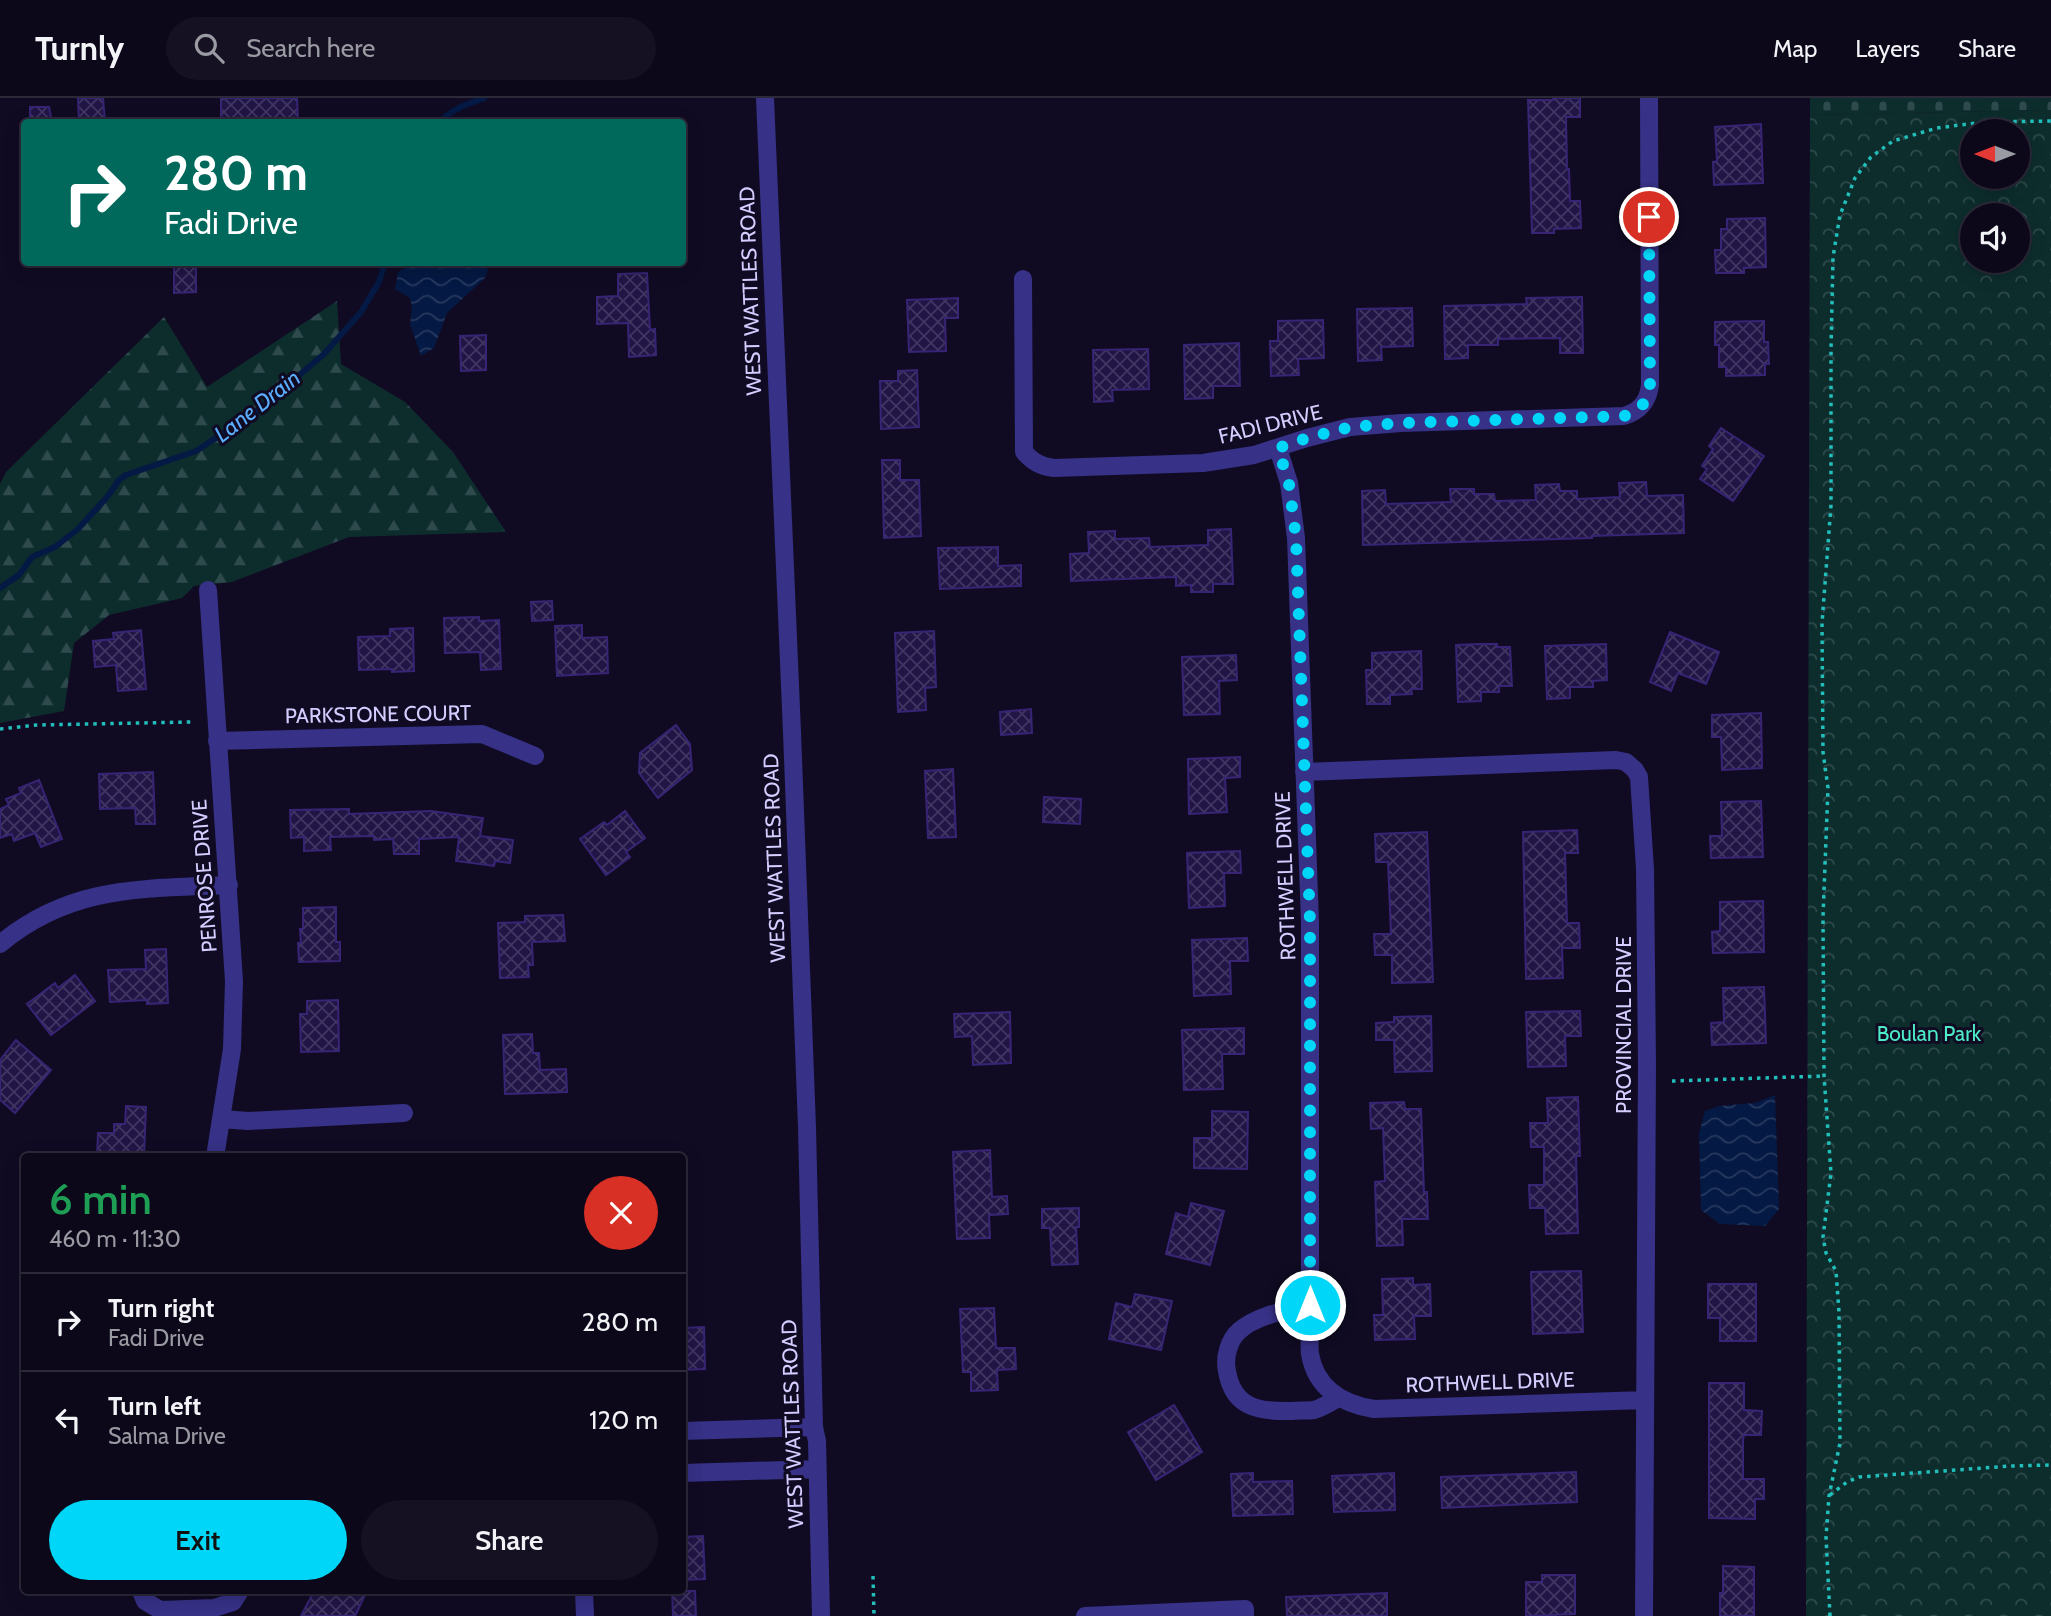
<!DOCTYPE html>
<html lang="en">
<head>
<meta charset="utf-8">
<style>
  :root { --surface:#0c081a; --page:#151123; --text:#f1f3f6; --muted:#9a9aa2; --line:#2c2939; --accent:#00d6f8 }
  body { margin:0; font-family:Cabin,sans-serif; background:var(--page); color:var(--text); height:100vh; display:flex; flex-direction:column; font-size:26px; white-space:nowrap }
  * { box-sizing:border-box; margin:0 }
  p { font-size:23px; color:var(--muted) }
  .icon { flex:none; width:38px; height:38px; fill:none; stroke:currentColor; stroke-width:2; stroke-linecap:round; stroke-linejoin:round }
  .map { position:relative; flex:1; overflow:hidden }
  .panel { position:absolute; left:21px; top:1055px; width:665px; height:441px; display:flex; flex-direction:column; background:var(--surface); border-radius:7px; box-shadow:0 4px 18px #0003,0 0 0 2px var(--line) }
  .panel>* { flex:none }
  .hud { position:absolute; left:21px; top:21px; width:665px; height:147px; border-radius:7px; box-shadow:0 4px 18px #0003,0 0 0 2px var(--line); background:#00695c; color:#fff; overflow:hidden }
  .needle { width:46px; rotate:270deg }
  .buttons { position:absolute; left:1960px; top:21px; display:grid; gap:14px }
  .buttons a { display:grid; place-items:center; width:70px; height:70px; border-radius:50%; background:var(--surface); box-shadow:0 4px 18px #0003,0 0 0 2px var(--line); font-size:35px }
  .pin { position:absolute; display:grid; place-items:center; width:60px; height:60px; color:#fff; margin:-30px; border:4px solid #fff; border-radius:50%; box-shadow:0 2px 7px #0007 }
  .me { position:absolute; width:77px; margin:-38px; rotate:0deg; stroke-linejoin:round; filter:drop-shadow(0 0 5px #0008) }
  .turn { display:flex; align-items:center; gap:24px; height:147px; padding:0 28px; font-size:32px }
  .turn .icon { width:91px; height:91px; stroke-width:2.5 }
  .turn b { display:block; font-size:49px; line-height:60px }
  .round { display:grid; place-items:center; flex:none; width:74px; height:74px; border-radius:37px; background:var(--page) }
  .head { display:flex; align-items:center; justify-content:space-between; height:119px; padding:0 28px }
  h1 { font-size:42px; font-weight:600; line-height:52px; color:#1e9e55 }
  .cta { display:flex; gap:14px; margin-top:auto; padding:14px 28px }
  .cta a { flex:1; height:80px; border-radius:42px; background:var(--accent); color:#111; font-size:28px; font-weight:600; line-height:80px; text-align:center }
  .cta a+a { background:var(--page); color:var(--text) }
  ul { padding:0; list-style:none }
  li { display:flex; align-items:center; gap:21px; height:98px; padding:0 28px; border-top:2px solid var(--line) }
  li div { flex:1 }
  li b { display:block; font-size:26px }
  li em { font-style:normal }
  header { display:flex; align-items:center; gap:42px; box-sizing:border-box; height:98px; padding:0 35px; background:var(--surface); border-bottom:2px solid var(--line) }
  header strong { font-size:33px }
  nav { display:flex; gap:38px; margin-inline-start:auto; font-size:24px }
  .search { width:490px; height:63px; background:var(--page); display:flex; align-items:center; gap:18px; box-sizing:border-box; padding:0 24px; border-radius:38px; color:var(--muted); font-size:26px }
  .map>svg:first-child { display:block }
</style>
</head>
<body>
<header>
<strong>Turnly</strong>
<div class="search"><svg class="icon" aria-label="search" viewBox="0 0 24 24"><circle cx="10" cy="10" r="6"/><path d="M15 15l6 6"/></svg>Search here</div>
<nav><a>Map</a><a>Layers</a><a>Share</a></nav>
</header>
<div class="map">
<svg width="2051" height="1518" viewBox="0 0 2051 1518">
  <defs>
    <pattern id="forest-firs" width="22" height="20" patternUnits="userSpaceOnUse" patternTransform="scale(1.75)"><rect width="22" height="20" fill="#0d2d2d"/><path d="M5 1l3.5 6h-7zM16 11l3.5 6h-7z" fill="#2f4a4c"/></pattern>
    <pattern id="cemetery-stones" width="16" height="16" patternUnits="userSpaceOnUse" patternTransform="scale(1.75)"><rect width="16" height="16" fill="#0d2d2d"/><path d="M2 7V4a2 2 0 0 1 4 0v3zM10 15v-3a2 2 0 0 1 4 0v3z" fill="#2f4a4c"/></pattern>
    <pattern id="park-crowns" width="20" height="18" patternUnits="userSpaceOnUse" patternTransform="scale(1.75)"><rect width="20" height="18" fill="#0d2d2d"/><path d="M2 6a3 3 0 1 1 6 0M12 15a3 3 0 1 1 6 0" fill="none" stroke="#2f4a4c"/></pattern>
    <pattern id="water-waves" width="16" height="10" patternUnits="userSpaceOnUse" patternTransform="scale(1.75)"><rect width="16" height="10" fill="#041943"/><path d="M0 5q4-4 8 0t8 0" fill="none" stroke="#28395f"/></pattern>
    <pattern id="building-cross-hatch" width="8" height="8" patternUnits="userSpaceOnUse" patternTransform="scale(1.75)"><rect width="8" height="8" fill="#211546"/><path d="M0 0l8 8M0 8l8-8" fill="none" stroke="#403662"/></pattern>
  </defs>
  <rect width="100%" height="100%" fill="#100b23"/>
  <path fill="url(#forest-firs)" d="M337,203l4,63 64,38 48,50 53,80 -157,5 -117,45 -38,4 -12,12 -73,17 -35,28 -10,68 -64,12v-239l6,-12 158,-155 43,70z"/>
  <path fill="url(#cemetery-stones)" d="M1810,0h241v12l-241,5z"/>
  <path fill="url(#park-crowns)" fill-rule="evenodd" d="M2051,12v1506h-245l4,-1501zM1972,33h46v46h-46zM1972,117h46v46h-46z"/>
  <path fill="url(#water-waves)" d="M429,164l54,1 5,7 -3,8 -38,35 -13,35 -13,8 -11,-32 2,-16 -2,-10 -15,-9 3,-17 12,-7z
    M1775,997l4,114 -14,17 -45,-2 -19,-14 -2,-77 6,-22 14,-5 36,-3z"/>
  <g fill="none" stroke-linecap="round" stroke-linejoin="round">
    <path stroke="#041943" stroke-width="6" d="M440,24c12,-13 27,-18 44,-24
      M0,490l19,-13 13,-18 23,-10 23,-18 30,-33 11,-16 7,-5 70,-24 60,-39 68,-58 37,-42 18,-30 6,-20"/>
  </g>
  <path fill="url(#building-cross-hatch)" stroke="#372474" stroke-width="2" d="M78,0h25l2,24h-26z
    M221,0h76l1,22h-77z
    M1553,0h27v19h-14l1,52h2l1,32h10l1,27 -27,1v4h-22l-4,-133h25z
    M30,9h19l3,15h-22z
    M1761,26l2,59 -49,2 -1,-23 4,-1 -2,-34z
    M1765,120l1,49 -22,1v5h-28l-1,-23h6v-21h6v-10z
    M174,164h22v30l-22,1z
    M647,175l3,57 5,-1 1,26 -27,2 -1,-34 -31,1v-27l21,-1v-22z
    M1582,199l1,56h-23v-15l-62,1v6h-30v13l-23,1 -1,-53 83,-2 -1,-6z
    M958,200v20h-13l1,33 -37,1 -2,-52z
    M1412,210l1,38 -32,1 1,13 -24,1 -1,-52z
    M1323,222l1,38 -26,1 1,16 -28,1 -1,-35h8v-20z
    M1764,223v21h4l1,22h-4v11l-39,1v-9h-7v-22h-4v-23z
    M486,237v35l-25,1 -1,-35z
    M1239,245l1,43h-27v12l-28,1 -1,-54z
    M1148,251l1,40 -37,1 1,11 -19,1 -1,-52z
    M917,272l2,57 -38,2 -1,-48h18v-10z
    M1721,330l43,28 -31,45 -33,-22 7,-10 -5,-3 11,-17 -4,-3z
    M882,362h18v20h19l2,56 -37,2z
    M1646,384l1,14 36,-1 1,38 -92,3v2l-229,7 -1,-54 23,-1 1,14 65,-2 -1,-13h24v5h20l1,7 41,-1 -1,-15 24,-1 1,7h17v8l43,-2 -1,-14z
    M1231,431l2,55h-20v8h-22v-7l-15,1v-9l-105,4 -1,-27 19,-1 -1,-21 27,-1v8l34,-1 1,9 58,-2v-15z
    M998,449v19l23,-1v21l-81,3 -2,-41z
    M552,503l1,19 -21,1 -1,-19z
    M479,519v4l20,-1 2,49 -20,1 -1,-18 -35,1 -1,-35z
    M582,527v13l25,-1 1,36 -51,3 -2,-50z
    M413,530l1,43 -22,1v-3l-33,1 -1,-33 32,-1v-7z
    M141,532l5,59 -28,2 -2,-26 -21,2 -2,-26 21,-2 -1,-6z
    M934,533l2,56 -11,1 1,22 -28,2 -3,-79z
    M1670,534l49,20 -13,32 -28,-11 -7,18 -21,-9z
    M1480,546h17v3h13l2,39h-13v6h-18v9l-23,1 -2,-57z
    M1606,546l1,36 -14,1v6h-23v11l-23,1 -2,-53z
    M1421,553l1,38h-11l1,5 -22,1v9h-23l-1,-34h6v-17z
    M1236,557l1,25 -18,1 1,33 -36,1 -2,-58z
    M1031,611l1,24 -31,2 -1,-23z
    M1761,615l1,55 -40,2 -1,-33h-9v-22z
    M676,627l14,19 2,26 -34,28 -19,-25 1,-20z
    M1240,659v20l-15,1 2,34 -38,2 -1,-55z
    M953,671l3,68 -28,1 -3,-67z
    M153,674l2,52h-19l-1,-16 -35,1 -1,-35z
    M39,682l23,59 -21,8 -6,-14 -21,8 -2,-7 -12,4v-29l9,-4 -3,-6 15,-6 -2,-5z
    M1044,699l37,2 -1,25 -37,-2z
    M1761,703l2,56 -52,1 -1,-22h12l-1,-34z
    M349,711v5l82,-3 52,7 -3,18 33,4 -3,23 -15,-2 -1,5 -38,-5 3,-24 -40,2v15h-25l-1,-15 -19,1v-4l-44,1 1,13 -27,1v-14l-13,1 -1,-28z
    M625,713l20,27 -19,14 4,5 -24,18 -26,-36 24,-17 3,3z
    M1577,732l1,23h-13l2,70h12l1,25h-18l1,30 -37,1 -3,-147z
    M1427,734l6,150 -41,1v-28h-17l-1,-21h17l-3,-72h-12l-1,-28z
    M1240,753l1,22h-17l1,33 -36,2 -2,-55z
    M1763,803l1,51 -51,1 -1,-21 8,-1v-29z
    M336,809v35h4v19l-41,1 -1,-19h3l-1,-14h3v-21z
    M563,817l2,26 -33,1 1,23h-5l1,12 -29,1 -2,-55 27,-1v-6z
    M1247,840l1,23h-18l1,33 -37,2 -2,-56z
    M166,851l2,54 -21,1v-4l-37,2 -2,-32 38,-1 -1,-19z
    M75,877l20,26 -44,34 -24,-31 28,-21 3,5z
    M1764,889l2,56 -54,2 -1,-22 13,-1 -1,-34z
    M338,902l1,51 -38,1 -1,-38h7v-13z
    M1580,913l1,25h-16l1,30 -38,1 -2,-55z
    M1010,914l1,51 -38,2 -1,-29 -17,1 -1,-23z
    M1431,918l1,55 -37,1 -1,-32h-18v-17l18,-1v-5z
    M1244,930v26h-22l1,35 -39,1 -2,-60z
    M532,936l1,19h6l1,17 26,-1 1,23 -62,2 -2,-59z
    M16,942l35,30 -36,43 -15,-13v-40z
    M1578,999l2,59h-4l2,77 -32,1 -1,-26h-15l-1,-23h15v-38h-13l-1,-24h18l-1,-25z
    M1404,1004l1,7h16l3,83h3l1,27h-26l1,26 -26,1 -2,-64 10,-1 -2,-53 -12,1 -1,-26z
    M126,1008l20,1 -2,50h-47l1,-24h16v-9h11z
    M1212,1013l36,1 -1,57 -53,-1v-30h18z
    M990,1052l2,47 15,-1 1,18 -19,1 1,23 -33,1 -4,-87z
    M1191,1105l33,8 -14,54 -44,-11 10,-41 12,4z
    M1079,1110v19h-3l2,37 -26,1 -2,-37h-8v-19z
    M1581,1173l2,61 -50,2 -2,-62z
    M1413,1180v7l17,-1 1,32h-17l1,23 -40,1 -1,-25h9l-1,-36z
    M1708,1186h48v57h-36v-23h-12z
    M1135,1196l37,7 -11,49 -52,-11 7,-36 16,4z
    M994,1210l2,40h19l1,21 -19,1 1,20 -27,1v-19h-8l-3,-63z
    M704,1229l1,42 -23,1v-42z
    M1709,1285h35v27l18,1 -1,24h-17l-1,5v39h21v20h-9v20l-46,-1z
    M1174,1307l28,47 -46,28 -28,-48z
    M1576,1374l1,30 -135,6 -1,-31z
    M1253,1375v9l39,-1 1,33 -60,2 -2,-42z
    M1394,1375l1,37 -61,2 -2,-36z
    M703,1438l2,43 -23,1v-43z
    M1723,1468l31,1v49h-34v-23h3z
    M1542,1477h33v39l-49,2v-34h16z
    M314,1493h53l-12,25h-54z
    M672,1493h23l1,25h-23z
    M1387,1495v23h-100l-1,-19z"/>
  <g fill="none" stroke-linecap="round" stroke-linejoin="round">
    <path stroke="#21bfbb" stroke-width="3.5" stroke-dasharray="3.5 5" stroke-linecap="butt" d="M0,631l37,-4 154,-3
      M1672,983l152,-5
      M1830,1397l17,-13 12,-5 152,-11 40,-1
      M873,1478l1,40
      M1830,1518l-4,-79 3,-41 11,-53 -1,-131 -3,-41 -10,-18 -3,-16 8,-64 -7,-97 -1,-159 5,-129 -5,-36 -1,-129 9,-118v-156l2,-92 7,-42 15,-37 16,-21 22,-16 44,-13 47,-6 67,-1"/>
    <path stroke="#373187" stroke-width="18" d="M765,0l27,634 15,395 7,300 3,14 4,175
      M1023,181l1,173c9,10 16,14 30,16l149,-5 51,-8 53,-17 43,-11 51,-4 223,-7c16,-5 24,-14 26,-31l-1,-287
      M1278,350l11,35 7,55 14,384v410c0,7 -1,15 0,22 6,35 33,50 64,55l271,-9
      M208,492l26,391 -2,68 -17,108
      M217,643l265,-7 53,22
      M1304,674l312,-12 10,2 9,8 4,7 6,92 2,195 -3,552
      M0,846c71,-59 142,-55 229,-59
      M221,1021l27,2 156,-8
      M1310,1207c-23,6 -52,9 -71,26 -10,9 -15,26 -12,40 6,37 32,41 65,40 7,-1 15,0 22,-1 8,-2 17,-8 24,-12
      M682,1333l132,-4
      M682,1375l135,-4
      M141,1493l4,10 15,9 54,-2 19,-6 7,-11
      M584,1493l1,25
      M1085,1518l160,-7v7"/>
  </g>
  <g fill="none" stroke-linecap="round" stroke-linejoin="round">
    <path stroke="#00d6f8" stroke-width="12" stroke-dasharray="0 21.6" d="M1310,1207v-383l-14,-384 -7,-54 -11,-36 29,-10 43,-11 51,-4 223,-7c16,-5 24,-14 26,-31l-1,-168"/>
  </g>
  <g text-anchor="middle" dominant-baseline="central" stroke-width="6" stroke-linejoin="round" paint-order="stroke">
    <g font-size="21" fill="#d4cdff" stroke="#100b23">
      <text transform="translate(750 193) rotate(-92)">WEST WATTLES ROAD</text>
      <text transform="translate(1270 326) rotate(-14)">FADI DRIVE</text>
      <text transform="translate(378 616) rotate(-1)">PARKSTONE COURT</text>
      <text transform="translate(774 760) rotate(-92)">WEST WATTLES ROAD</text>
      <text transform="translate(204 778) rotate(-94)">PENROSE DRIVE</text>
      <text transform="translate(1285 778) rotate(-92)">ROTHWELL DRIVE</text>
      <text transform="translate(1623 927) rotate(-90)">PROVINCIAL DRIVE</text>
      <text transform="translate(1490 1284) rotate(-2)">ROTHWELL DRIVE</text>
      <text transform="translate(792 1326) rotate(-92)">WEST WATTLES ROAD</text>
    </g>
    <g font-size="21" fill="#4cecc9" stroke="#100b23">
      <text x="1929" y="935">Boulan Park</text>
    </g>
    <g font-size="23" font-style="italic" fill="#5badff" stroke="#100b23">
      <text transform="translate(257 308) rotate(-38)">Lane Drain</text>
    </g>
  </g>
</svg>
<div class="buttons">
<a><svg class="needle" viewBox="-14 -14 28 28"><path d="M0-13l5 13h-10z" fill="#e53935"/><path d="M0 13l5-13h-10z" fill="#9a9aa2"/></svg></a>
<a><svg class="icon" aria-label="sound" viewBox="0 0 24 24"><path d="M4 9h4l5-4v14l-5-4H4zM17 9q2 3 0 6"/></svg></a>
</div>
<div class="pin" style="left:1649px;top:119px;background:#d93025"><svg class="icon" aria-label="arrive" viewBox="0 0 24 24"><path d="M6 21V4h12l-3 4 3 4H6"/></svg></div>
<svg class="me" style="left:1310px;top:1207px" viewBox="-20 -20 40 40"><circle r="17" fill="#00d6f8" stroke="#fff" stroke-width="3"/><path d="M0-11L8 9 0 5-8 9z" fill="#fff"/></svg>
<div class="hud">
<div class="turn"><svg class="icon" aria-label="right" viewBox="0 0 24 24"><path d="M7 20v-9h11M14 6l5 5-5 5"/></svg><div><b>280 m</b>Fadi Drive</div></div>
</div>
<section class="panel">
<div class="head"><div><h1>6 min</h1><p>460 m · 11:30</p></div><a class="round" style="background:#d93025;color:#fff"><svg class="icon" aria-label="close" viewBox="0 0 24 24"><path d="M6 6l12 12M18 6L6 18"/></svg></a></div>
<ul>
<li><svg class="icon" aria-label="right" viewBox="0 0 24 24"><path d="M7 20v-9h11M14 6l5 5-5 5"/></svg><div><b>Turn right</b><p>Fadi Drive</p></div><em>280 m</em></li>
<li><svg class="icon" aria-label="left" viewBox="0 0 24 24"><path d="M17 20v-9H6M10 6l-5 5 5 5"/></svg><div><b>Turn left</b><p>Salma Drive</p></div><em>120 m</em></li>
</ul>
<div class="cta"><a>Exit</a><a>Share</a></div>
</section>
</div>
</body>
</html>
